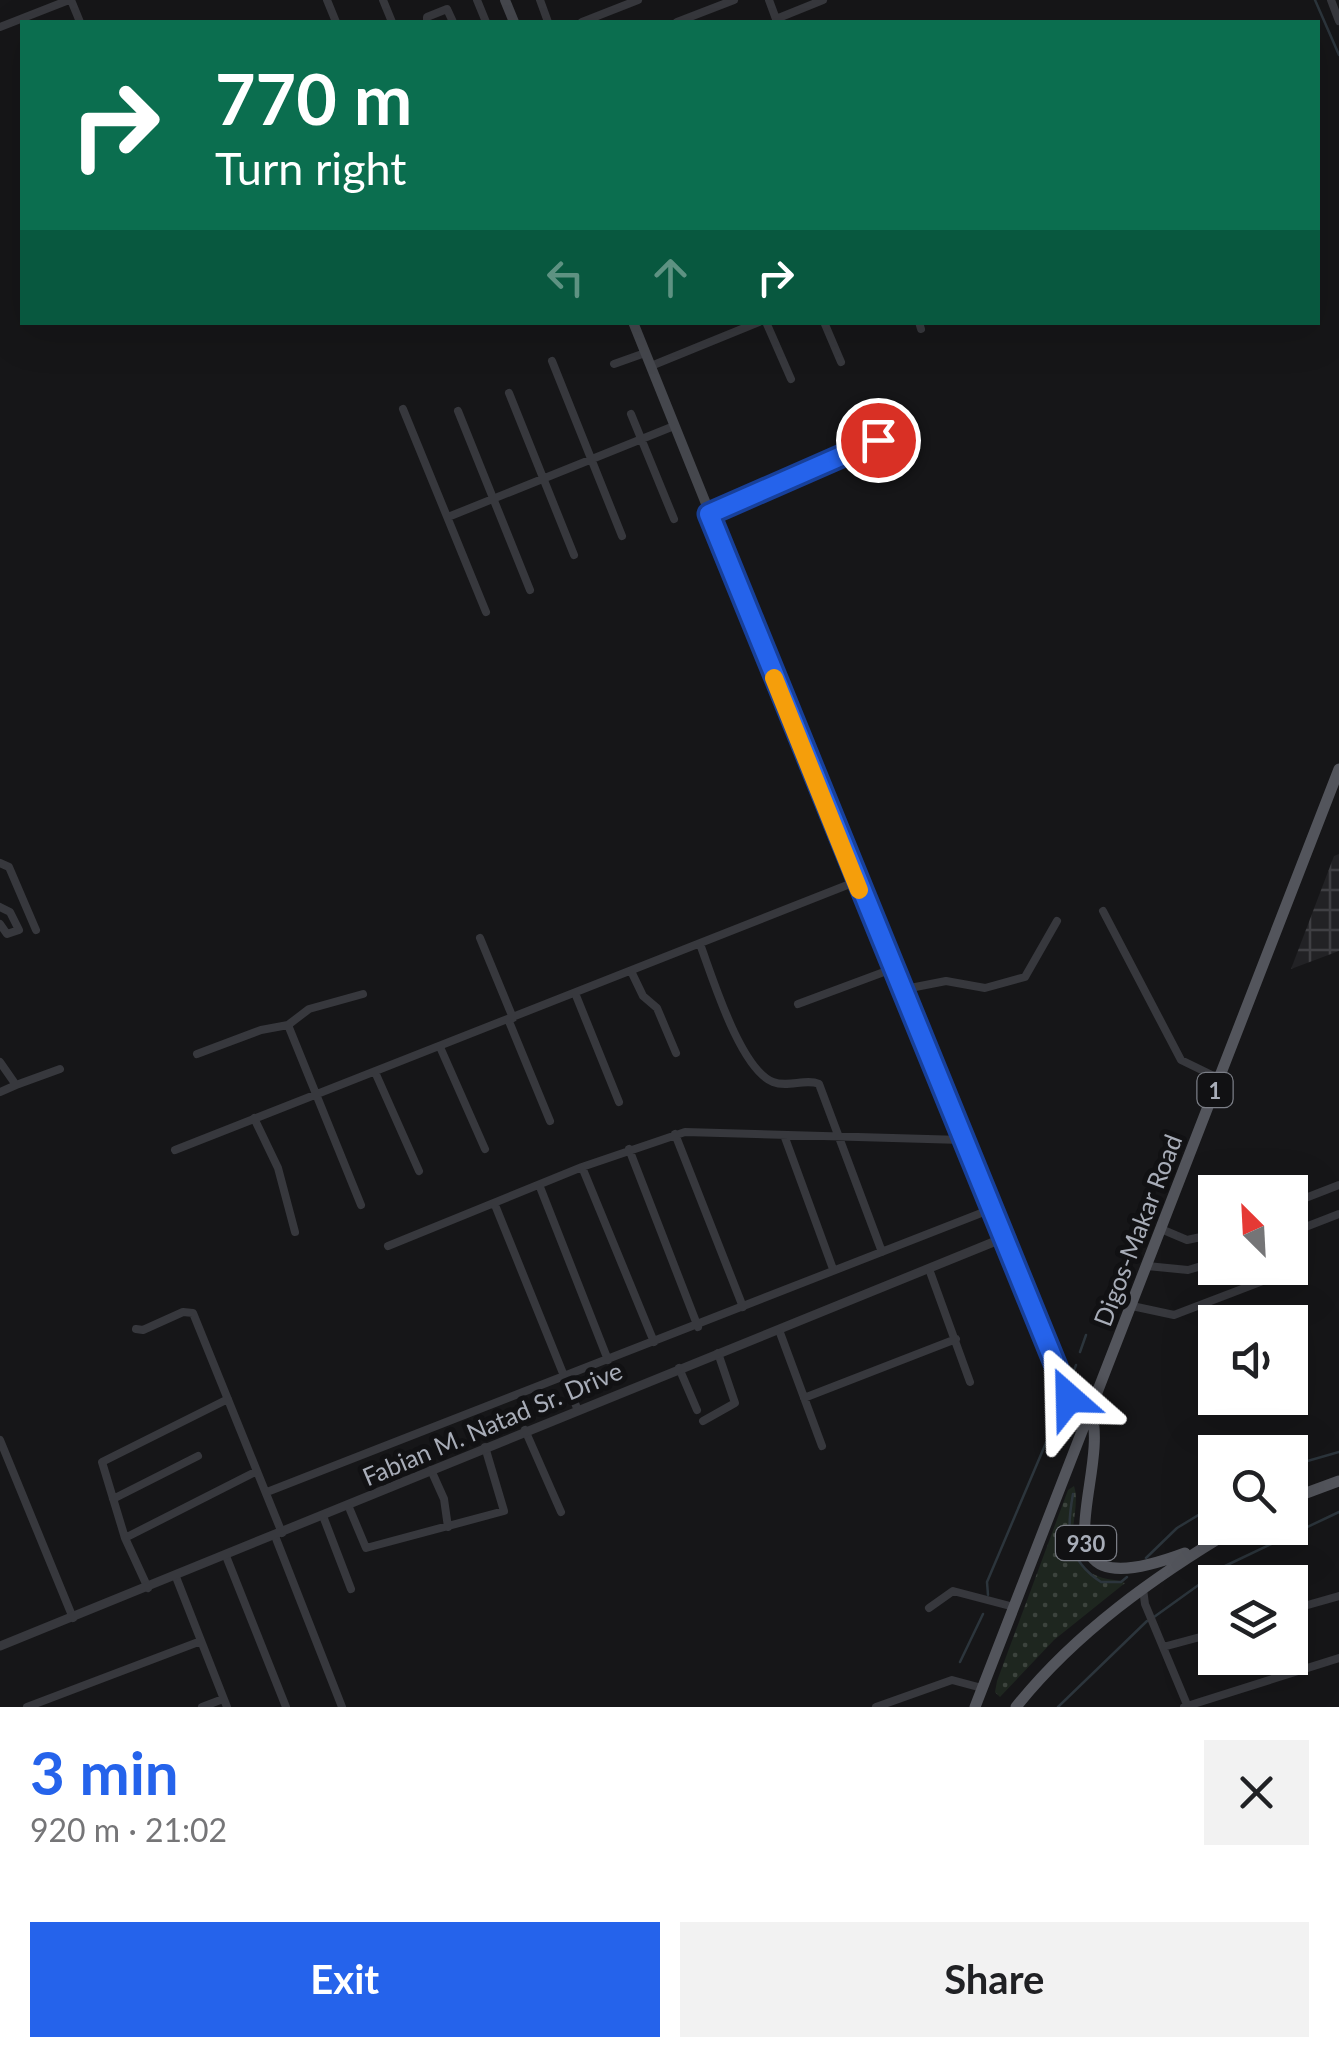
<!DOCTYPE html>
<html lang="en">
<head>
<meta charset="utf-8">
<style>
  :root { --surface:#fff; --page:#f2f2f2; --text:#202124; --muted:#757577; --accent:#2563eb }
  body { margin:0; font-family:Lato,sans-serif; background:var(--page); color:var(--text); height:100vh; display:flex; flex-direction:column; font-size:38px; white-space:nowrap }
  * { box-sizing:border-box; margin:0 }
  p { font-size:32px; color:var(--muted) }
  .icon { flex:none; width:55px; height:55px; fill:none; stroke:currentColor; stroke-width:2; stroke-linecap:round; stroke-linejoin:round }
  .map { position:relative; height:1707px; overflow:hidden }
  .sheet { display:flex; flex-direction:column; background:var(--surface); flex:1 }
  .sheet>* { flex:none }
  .hud { position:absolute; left:20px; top:20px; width:1300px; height:305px; border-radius:0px; box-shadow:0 10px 40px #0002; background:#0b6e4f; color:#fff; overflow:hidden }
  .needle { width:65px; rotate:336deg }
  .controls { position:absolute; left:1198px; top:1175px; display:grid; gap:20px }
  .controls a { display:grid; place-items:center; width:110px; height:110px; border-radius:0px; background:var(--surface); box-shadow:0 10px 40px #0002; font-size:50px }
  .pin { position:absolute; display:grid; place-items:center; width:85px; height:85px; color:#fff; margin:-42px; border:5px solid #fff; border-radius:50%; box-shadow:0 2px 10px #0007 }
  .me { position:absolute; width:110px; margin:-55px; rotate:335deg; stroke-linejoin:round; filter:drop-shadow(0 0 8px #0008) }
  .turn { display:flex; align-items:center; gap:35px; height:210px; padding:0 30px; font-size:45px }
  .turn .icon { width:130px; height:130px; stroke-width:2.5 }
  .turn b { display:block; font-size:70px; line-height:85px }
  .lanes { display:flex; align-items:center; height:95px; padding:0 30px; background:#0003; justify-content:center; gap:50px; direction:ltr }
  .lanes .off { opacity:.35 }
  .round { display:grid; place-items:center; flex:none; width:105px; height:105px; border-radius:0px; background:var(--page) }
  .head { display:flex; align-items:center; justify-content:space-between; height:170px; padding:0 30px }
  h1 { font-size:60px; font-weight:700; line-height:75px; color:var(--accent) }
  .cta { display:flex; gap:20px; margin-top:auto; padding:20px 30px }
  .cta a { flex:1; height:115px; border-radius:0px; background:var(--accent); color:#fff; font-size:40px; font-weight:700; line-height:115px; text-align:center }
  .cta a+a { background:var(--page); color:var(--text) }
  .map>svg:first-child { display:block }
</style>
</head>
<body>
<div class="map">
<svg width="1339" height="1707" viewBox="0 0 1339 1707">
  <defs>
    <pattern id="industrial-grid" width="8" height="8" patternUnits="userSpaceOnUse" patternTransform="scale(2.5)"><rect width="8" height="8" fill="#222225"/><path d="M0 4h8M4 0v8" fill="none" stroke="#3f3f43"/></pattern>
    <pattern id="grass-dots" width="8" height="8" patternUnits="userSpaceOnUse" patternTransform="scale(2.5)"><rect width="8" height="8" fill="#1e261f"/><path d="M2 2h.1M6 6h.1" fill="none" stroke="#3c433d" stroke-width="1.8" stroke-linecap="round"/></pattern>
  </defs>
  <rect width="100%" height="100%" fill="#161618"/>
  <path fill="url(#industrial-grid)" d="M1339,854v97l-48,18 43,-113z"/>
  <path fill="url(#grass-dots)" d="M1074,1486c9,27 -19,66 21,89 9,5 22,4 30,8l-71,57 -54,57 -5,-5 2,-11 71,-191z"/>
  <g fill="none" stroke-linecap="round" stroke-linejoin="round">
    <path stroke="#2c353c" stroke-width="2.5" d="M1315,0l24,55
      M860,901l27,67
      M890,975l60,154
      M958,1148l23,54
      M1080,1352l6,-17
      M1069,1384l7,-19
      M1059,1416l4,14
      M1290,1466l49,-14
      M1073,1494c-7,38 -7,65 28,88h20l6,-5
      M1146,1558l31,-30 38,-23
      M988,1595l-1,-13 75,-177 -13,-34
      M1154,1617l71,-51 114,-54
      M960,1662l23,-48
      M1058,1707l89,-86"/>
    <path stroke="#37383d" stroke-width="8" d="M71,0l9,22
      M327,0l9,22
      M383,0l9,22
      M477,0l9,22
      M540,0l8,22
      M769,0l7,19 47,-19
      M1331,0l8,21
      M427,22v-5l20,-8 6,13
      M582,22l56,-22
      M677,22l57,-22
      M0,27l69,-27
      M766,322l25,57
      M824,322l17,40
      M919,322l2,7
      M552,361l70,175
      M614,364l31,-11
      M651,366l108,-44
      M509,393l65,162
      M403,409l83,203
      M458,411l72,179
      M631,414l43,105
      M709,514l168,-74
      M448,517l226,-91
      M0,863l9,4 27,63
      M0,907l10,5 9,18 -12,4 -7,-10
      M1103,911l78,149 39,19
      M480,938l33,80
      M700,944c12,32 40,125 73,138 15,6 33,-4 46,2l63,168
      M631,971l12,25 14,12 19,45
      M900,990l46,-9 39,7 40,-11 32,-56
      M575,993l44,109
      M798,1004l94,-35
      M508,1019l42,102
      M288,1025l21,-16 54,-15
      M440,1047l45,102
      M197,1054l64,-24 27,-5 73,180
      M0,1062l16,23 44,-16
      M375,1072l44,99
      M0,1092l16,-7
      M254,1118l24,50 17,64
      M675,1134l68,173
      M784,1135l49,134
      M629,1149l69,178
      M175,1150l680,-268
      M582,1167l72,175
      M540,1187l68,173
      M1290,1204l49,-19
      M495,1205l82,203
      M1161,1229l26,11 28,-6
      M1290,1233l49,-19
      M388,1246l194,-79 103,-35 277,8
      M1147,1266l41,4 27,-8
      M929,1269l41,113
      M1132,1306l42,9 107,-41
      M136,1329l7,1 40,-18 10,1 89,220
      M779,1330l43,116
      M679,1368l18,42
      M804,1398l152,-59
      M703,1421l32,-18 -17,-50
      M525,1430l36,82
      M0,1440l73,178
      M431,1470l13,29 4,28
      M267,1492l722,-282
      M113,1499l85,-43
      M348,1505l18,43 138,-37 -19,-64
      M323,1516l28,73
      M275,1536l67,171
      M125,1538l132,-67
      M226,1556l60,151
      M176,1577l51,130
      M148,1588l-23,-50 -23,-76 126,-63
      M1143,1589l2,15 43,103
      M929,1608l24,-17 61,16
      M1290,1610l49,-14
      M1163,1647l52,-14
      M27,1707l174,-66
      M202,1707l21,-8
      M876,1707l76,-27 30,8
      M1184,1707l155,-49"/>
    <path stroke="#37383d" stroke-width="9" d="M0,1646l1001,-407"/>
    <path stroke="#45474d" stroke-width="10" d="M505,0l9,22
      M633,322l426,1060 10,16 22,13"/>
    <path stroke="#53555c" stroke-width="11" d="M1091,1411c21,68 -69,203 94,142
      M1290,1499l49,-18
      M975,1707l364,-938
      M1016,1707c59,-74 139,-131 220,-179"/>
  </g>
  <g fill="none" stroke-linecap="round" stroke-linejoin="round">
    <defs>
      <path id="route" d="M878,440l-169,74 360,884"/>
    </defs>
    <use href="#route" stroke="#184099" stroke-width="25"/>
    <use href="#route" stroke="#2563eb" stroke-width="18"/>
    <path stroke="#f59e0b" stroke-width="18" d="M774,678l85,212"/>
  </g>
  <g text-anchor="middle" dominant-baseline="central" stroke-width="10" stroke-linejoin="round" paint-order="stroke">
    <g fill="#111113" stroke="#7b7e86" stroke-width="2.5">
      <rect x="1197.5" y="1073" width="35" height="34" rx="8"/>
      <rect x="1056" y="1526" width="60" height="34" rx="8"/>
    </g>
    <g font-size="22" font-weight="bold" fill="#a8adb8">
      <text x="1215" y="1090">1</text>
      <text x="1086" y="1543">930</text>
    </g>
    <g font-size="25" fill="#a8adb8" stroke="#111113">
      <text transform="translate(1137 1230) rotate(-69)">Digos-Makar Road</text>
      <text transform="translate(492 1423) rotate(-23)">Fabian M. Natad Sr. Drive</text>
    </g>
  </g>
</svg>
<div class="controls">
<a><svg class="needle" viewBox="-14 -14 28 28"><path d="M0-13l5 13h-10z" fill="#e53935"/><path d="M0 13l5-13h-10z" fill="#757577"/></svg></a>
<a><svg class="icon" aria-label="sound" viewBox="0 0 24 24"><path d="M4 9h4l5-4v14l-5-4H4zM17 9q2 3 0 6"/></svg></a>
<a><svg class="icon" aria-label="search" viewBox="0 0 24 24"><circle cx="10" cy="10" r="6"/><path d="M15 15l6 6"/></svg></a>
<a><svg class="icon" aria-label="layers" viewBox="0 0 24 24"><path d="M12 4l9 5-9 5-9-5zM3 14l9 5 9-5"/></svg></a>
</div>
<div class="pin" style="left:878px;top:440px;background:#d93025"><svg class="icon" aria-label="arrive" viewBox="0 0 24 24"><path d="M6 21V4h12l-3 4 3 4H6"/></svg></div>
<svg class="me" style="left:1069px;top:1398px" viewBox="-20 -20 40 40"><path d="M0-17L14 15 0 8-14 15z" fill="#2563eb" stroke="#fff" stroke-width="4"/></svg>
<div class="hud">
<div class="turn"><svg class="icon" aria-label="right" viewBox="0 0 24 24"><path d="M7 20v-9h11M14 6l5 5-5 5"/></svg><div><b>770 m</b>Turn right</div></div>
<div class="lanes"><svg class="icon off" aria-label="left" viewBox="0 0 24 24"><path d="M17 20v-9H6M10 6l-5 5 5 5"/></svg><svg class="icon off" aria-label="ahead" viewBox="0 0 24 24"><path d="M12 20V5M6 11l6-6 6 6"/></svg><svg class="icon" aria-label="right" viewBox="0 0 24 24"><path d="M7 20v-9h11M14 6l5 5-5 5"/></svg></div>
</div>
</div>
<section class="sheet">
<div class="head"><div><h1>3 min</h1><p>920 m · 21:02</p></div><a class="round"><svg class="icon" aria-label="close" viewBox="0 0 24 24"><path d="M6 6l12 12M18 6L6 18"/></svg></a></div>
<div class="cta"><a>Exit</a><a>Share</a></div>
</section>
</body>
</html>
